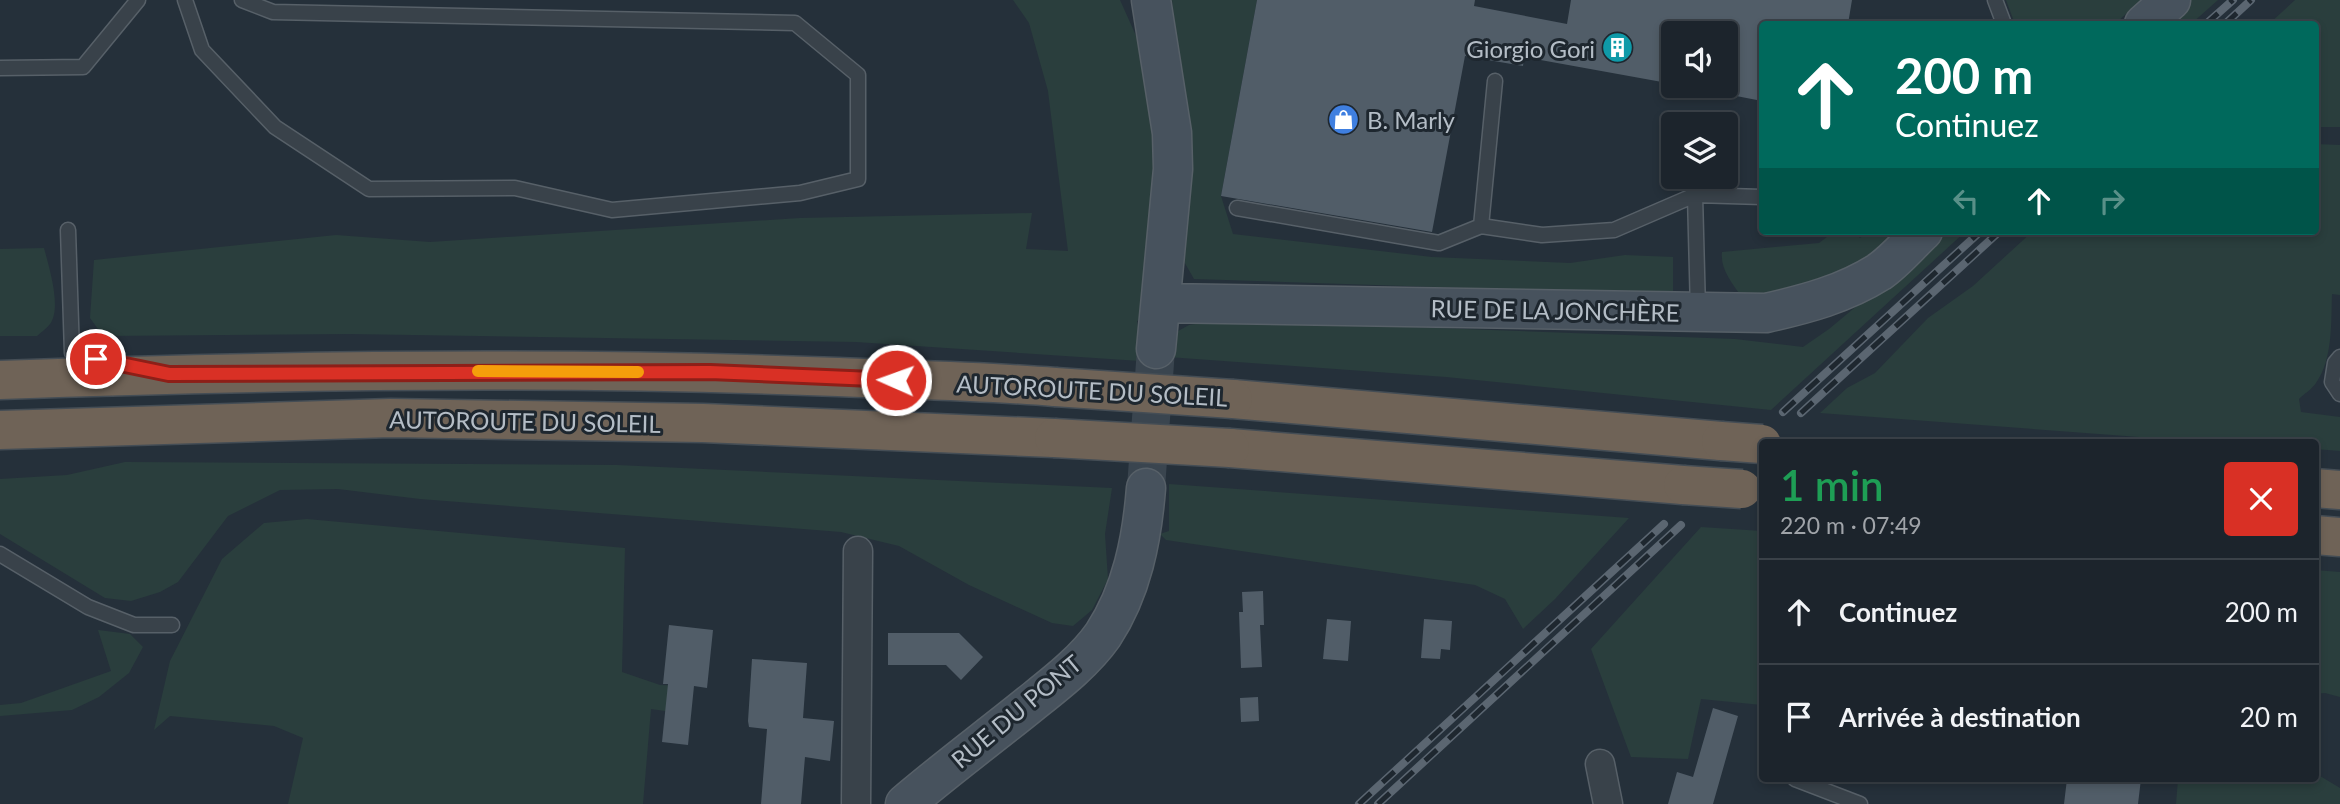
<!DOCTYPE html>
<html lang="fr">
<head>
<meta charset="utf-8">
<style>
  :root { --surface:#1c242c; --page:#252c34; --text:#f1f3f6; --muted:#a0a4a9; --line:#3a4148 }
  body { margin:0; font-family:Lato,sans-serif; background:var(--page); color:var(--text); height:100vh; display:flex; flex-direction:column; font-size:26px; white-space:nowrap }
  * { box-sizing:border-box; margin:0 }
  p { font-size:23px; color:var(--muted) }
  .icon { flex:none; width:38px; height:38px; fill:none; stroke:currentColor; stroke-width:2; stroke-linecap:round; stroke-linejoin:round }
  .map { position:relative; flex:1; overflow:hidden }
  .panel { position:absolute; left:1759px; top:439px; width:560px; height:343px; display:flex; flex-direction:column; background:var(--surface); border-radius:7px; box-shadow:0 4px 10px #0003,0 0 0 2px var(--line) }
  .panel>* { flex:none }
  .hud { position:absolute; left:1759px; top:21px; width:560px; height:214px; border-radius:7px; box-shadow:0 4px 10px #0003,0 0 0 2px var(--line); background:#00695c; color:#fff; overflow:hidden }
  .buttons { position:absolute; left:1661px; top:21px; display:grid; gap:14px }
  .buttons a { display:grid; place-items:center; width:77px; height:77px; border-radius:7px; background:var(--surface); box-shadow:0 4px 10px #0003,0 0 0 2px var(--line); font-size:35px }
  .pin { position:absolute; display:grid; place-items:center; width:60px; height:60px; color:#fff; margin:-30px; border:4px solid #fff; border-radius:50%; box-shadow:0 2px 7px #0007 }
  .me { position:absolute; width:77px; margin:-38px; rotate:272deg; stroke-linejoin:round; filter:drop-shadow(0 0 5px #0008) }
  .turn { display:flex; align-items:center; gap:24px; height:147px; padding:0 21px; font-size:32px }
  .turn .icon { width:91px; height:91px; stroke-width:2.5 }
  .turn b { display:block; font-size:49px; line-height:60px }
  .lanes { display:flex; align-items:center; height:66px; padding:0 21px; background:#0003; justify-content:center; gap:35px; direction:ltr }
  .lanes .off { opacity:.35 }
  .round { display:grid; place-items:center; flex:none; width:74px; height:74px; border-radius:7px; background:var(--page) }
  .head { display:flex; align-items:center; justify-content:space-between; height:119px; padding:0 21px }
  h1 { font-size:42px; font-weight:600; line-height:52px; color:#1e9e55 }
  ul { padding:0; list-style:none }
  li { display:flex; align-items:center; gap:21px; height:105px; padding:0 21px; border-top:2px solid var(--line) }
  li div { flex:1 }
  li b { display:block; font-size:26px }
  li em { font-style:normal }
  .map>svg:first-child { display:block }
</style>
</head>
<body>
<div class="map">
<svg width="2340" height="804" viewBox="0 0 2340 804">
  <rect width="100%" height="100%" fill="#25303a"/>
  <path fill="#2a3e3d" d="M1013,0h107l22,49 14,105 -4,75 -8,38 2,50 -9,4 6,33 -3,7 -284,-19 -507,-8 -246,2 -13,-18 4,-58 242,-25 94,7 370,-24 232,-5 -6,36 42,2 -20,-160 -19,-68z
    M1172,0h85l-36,196 12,38 199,23 138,6 55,-8 48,2v38l-479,-16 -12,-21 8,-108z
    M2006,0h135l-26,24h-100z
    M2189,0h29l-27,24h-28z
    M2295,0h45v127h-25v-103h-46z
    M2315,144l25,1v150l-8,-1c-1,28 1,65 -16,89 -4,6 -12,11 -17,16l2,13 39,5v34l-25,-2v-6h-96l-399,-30 27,-25 28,-15 53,-55 45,-32 60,-55h282z
    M1835,231h18l7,7 8,-7h32l-53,43 -78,21 -28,1c-9,-13 -21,-27 -19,-44l97,-9z
    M1947,231h19l-195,179 -325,-33 -278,-20 3,-22 18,-10 31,-5 515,19 68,8 26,-18z
    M44,248c5,19 18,60 6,76 -4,5 -9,8 -13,12h-37v-87z
    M125,462l492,3 495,23 -7,46 3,45 -16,31 -19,16 -21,-3 -83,-38 -70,-39 -58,-14 -421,-33 -82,-10 -58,1 -52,26 -50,66 -18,10 -29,9 -26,-3 -105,-64v-55l67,-4z
    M1169,484l460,34 -74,81 -32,30 -18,-30 -30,-14 -309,-45 -6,-6 9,-3z
    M307,519l318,29 -3,124 38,13 29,1 -3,28 -35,-5 -8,95h-355l15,-66 -29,-12 -104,-10 -16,14 16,-69 52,-102 42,-36z
    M1701,527l61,4v174l-61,-6 -13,60 -57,-2 -40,-108z
    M2315,570l25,2v125l-15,-4 -10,1z
    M98,630l32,4 13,13 -14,26 -30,24 -27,13 -72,6v-11l21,-2 90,-32z
    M2315,773l25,15v16h-164l2,-25h137z"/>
  <path fill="#515d68" d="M1257,0h218l-1,6 93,18 4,-24h281l-4,24h-86v77l-36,-7v-61h-53v51l-149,-27 -1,9 -58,-10 -33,176 -211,-36z
    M1263,591l1,34h-4l2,42 -21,1 -2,-56h4l-1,-20z
    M1327,619l24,2 -3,40 -25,-2z
    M1424,619l28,2 -2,29 -9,-1 -1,10 -19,-1z
    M669,625l44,5 -6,58 -13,-2 -6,59 -26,-3 6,-58h-5z
    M888,633h71l24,24 -22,23 -15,-15h-58z
    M752,659l55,4 -4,55 31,3 -4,40 -25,-4 -4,47h-40l6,-75 -18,-2 -1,-6z
    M1258,697l1,24 -18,1 -1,-24z
    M1713,708l25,8 -25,88h-45l9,-32 16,5z
    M2067,779h74l-3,25h-74z"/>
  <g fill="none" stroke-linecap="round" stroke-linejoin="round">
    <path stroke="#3a454f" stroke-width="38" stroke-dasharray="38 19" stroke-linecap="butt" d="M1146,488l10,-139"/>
    <defs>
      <path id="lane" d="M185,0l17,50 73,77 94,62 146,-1 97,22 188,-17 58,-14v-104l-63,-52 -522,-11 -31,-12
        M1995,0l9,24
        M0,68l83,-1 55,-67
        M1495,81l-14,145 61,9 72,-5 81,-35
        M1237,208l202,35 42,-17
        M68,230l4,123
        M1698,311l-3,-116 67,2
        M2340,357l-5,6 -3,19 8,12
        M0,554l88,53 46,18h38
        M1795,779l65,25"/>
      <path id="street" d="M1600,764l8,40
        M856,804l2,-253"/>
      <path id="secondary" d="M1151,0l21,133 1,36 -17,180
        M2144,24l27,-24
        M1162,303l604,10c40,-9 78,-19 113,-41 16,-11 30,-28 44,-41
        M905,804c41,-35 83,-66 125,-100 25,-20 54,-42 73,-69 29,-44 39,-96 43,-147"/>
      <path id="highway" d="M0,380c279,-10 559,-14 838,-3 72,3 145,4 217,10
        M1233,399l488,42
        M0,430l391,-12 312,5 351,15
        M1230,448l453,37
        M2315,488l25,2
        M2315,535l25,2"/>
    </defs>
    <use href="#lane" stroke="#576068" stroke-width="17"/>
    <use href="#street" stroke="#576068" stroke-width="31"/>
    <use href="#secondary" stroke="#576068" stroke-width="41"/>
    <use href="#highway" stroke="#444d55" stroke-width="41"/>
    <use href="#lane" stroke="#39424a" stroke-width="14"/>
    <use href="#street" stroke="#39424a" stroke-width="28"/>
    <use href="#secondary" stroke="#47525d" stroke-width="38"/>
    <use href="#highway" stroke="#6f6357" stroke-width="38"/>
    <defs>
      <path id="rail" d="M2206,24l27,-24
        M2225,24l26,-24
        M1783,412l198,-181
        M1801,413l199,-182
        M1359,804l305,-280
        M1378,804l303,-279"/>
    </defs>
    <use href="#rail" stroke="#5b6671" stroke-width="8"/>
    <use href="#rail" stroke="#1e272f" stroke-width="5" stroke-dasharray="16" stroke-linecap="butt"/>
    <defs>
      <path id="highway-bridge" d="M1055,387l178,12
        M1054,438l176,10
        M1721,441l41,3
        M1683,485l59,4"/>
    </defs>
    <use href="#highway-bridge" stroke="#444d55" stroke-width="41" stroke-linecap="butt"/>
    <use href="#highway-bridge" stroke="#6f6357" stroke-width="38"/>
  </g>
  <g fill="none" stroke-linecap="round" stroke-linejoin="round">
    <defs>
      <path id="route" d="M96,359l73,15 541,-2 186,8"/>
    </defs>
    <use href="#route" stroke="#8d1f18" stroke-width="18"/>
    <use href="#route" stroke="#d93025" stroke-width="12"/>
    <path stroke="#f59e0b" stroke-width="12" d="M478,371l160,1"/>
  </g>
  <defs>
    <symbol id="building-disc" viewBox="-11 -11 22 22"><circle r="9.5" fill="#0f9aa8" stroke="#1e272f"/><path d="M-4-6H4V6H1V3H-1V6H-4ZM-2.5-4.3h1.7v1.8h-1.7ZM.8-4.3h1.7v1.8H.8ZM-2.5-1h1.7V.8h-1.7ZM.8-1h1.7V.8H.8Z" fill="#fff"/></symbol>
    <symbol id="shop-disc" viewBox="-11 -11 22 22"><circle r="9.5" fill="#3f7fe0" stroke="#1e272f"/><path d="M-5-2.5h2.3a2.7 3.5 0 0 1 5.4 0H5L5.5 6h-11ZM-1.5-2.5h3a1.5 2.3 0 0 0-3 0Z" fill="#fff"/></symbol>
  </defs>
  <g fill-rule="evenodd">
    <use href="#building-disc" x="1600" y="30" width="35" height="35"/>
    <use href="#shop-disc" x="1326" y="102" width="35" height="35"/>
  </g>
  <g text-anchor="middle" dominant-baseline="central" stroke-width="6" stroke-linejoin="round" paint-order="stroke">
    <g font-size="24" fill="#b4bdc6" stroke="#1e272f" text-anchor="end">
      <text x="1595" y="48">Giorgio Gori</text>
      <text x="1367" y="119" text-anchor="start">B. Marly</text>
    </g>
    <g font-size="24" fill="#b4bdc6" stroke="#1e272f">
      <text transform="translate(1555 310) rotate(1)">RUE DE LA JONCHÈRE</text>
      <text transform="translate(1092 390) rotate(3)">AUTOROUTE DU SOLEIL</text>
      <text transform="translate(525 421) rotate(1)">AUTOROUTE DU SOLEIL</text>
      <text transform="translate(1016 711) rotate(-40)">RUE DU PONT</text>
    </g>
  </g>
</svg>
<div class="buttons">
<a><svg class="icon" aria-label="sound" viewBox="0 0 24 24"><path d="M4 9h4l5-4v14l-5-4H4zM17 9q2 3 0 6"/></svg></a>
<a><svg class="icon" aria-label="layers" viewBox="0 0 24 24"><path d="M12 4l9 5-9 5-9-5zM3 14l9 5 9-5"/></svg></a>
</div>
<div class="pin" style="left:96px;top:359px;background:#d93025"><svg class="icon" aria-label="arrive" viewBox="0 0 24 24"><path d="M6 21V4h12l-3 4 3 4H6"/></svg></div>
<svg class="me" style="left:896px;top:380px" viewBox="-20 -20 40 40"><circle r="17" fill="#d93025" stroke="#fff" stroke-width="3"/><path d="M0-11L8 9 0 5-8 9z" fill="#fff"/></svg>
<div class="hud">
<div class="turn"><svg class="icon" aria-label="ahead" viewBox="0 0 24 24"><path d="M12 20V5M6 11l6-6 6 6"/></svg><div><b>200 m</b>Continuez</div></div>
<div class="lanes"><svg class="icon off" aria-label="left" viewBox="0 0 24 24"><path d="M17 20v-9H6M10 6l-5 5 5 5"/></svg><svg class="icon" aria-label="ahead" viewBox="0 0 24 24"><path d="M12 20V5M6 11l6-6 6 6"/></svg><svg class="icon off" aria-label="right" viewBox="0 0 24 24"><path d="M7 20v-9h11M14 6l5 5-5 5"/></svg></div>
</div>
<section class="panel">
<div class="head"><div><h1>1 min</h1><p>220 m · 07:49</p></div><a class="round" style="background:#d93025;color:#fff"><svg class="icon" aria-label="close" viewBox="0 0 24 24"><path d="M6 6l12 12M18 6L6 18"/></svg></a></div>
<ul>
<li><svg class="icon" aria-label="ahead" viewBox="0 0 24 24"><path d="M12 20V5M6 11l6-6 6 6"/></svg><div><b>Continuez</b></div><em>200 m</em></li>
<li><svg class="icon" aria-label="arrive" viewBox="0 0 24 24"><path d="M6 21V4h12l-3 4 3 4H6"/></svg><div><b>Arrivée à destination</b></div><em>20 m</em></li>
</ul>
</section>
</div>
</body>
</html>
